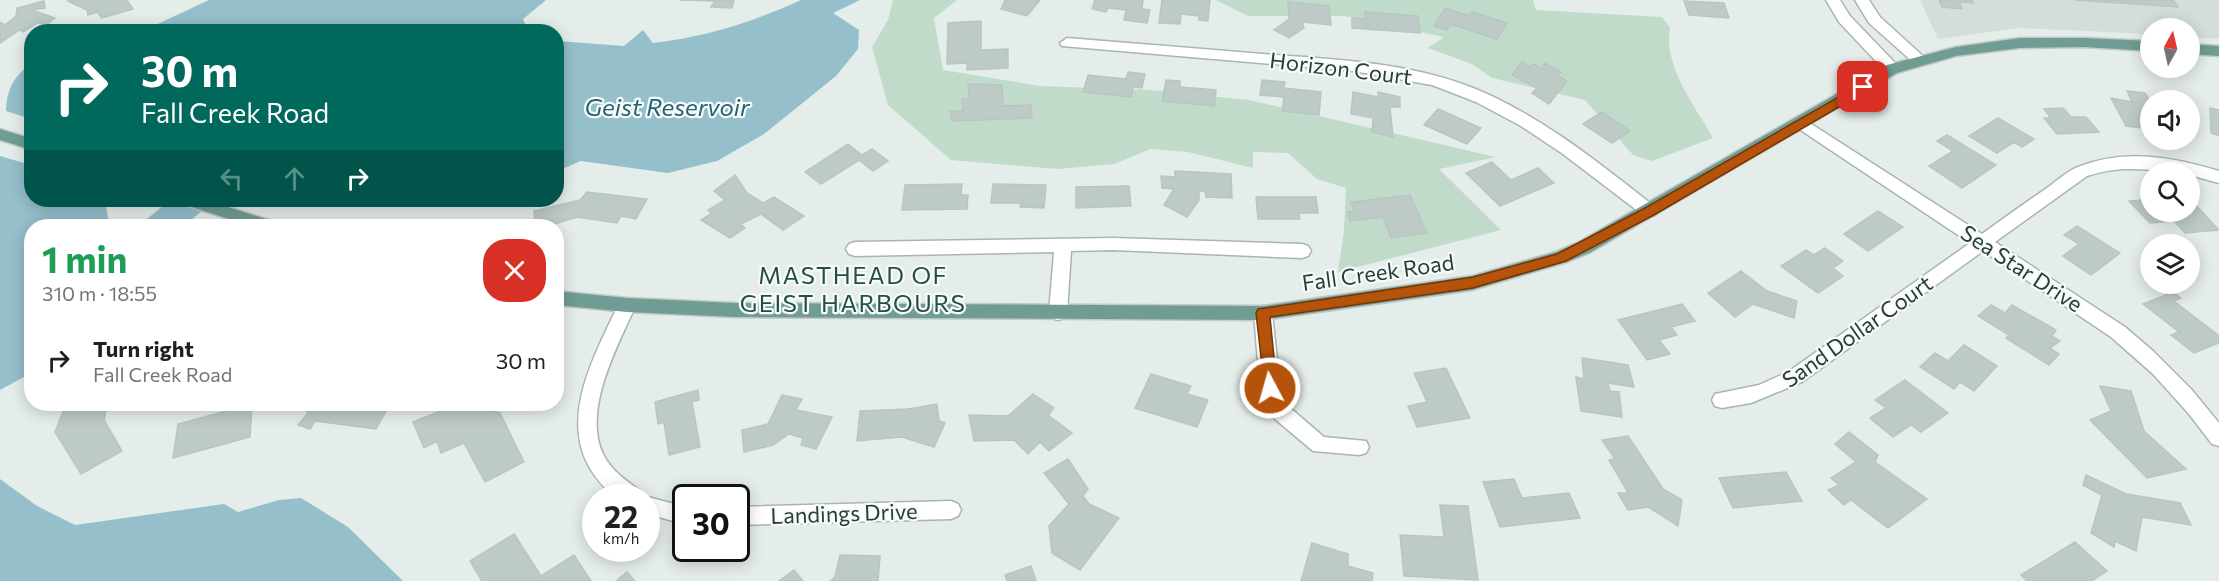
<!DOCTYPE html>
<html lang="en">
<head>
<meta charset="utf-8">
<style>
  :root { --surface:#fff; --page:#f2f2f2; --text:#202124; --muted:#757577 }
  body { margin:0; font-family:Commissioner,sans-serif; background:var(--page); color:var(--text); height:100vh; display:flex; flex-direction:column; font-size:22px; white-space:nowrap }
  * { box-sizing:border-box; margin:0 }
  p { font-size:20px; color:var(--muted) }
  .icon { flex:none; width:33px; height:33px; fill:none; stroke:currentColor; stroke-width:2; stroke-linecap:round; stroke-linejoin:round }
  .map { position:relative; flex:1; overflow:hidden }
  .side { position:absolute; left:24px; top:219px; width:540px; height:192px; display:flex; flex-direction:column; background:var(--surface); border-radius:24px; box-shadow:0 3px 15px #0003 }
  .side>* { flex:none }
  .top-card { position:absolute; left:24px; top:24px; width:540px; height:183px; border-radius:24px; box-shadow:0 3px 15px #0003; background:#00695c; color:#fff; overflow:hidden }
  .needle { width:39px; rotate:8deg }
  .controls { position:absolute; left:2140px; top:18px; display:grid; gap:12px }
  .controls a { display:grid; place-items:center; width:60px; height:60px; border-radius:50%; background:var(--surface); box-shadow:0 3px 15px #0003; font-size:30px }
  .speed { position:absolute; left:582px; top:484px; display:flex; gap:12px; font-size:30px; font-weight:700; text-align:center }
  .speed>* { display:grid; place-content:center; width:78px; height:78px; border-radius:50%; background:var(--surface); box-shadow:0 3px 15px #0003; line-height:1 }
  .speed small { font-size:15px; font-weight:400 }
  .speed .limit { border:3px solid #111; border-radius:9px; background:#fff; color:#111 }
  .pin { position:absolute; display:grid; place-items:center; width:51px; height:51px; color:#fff; margin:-26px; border-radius:12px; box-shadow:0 3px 9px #0006 }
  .me { position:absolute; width:66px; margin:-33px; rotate:354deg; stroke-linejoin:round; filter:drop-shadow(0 0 4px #0008) }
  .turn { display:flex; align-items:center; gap:21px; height:126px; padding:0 18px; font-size:27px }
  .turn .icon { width:78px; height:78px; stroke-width:2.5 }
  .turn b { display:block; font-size:42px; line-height:51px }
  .lanes { display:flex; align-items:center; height:57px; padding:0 18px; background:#0003; justify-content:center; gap:30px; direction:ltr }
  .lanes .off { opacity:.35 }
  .round { display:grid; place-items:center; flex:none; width:63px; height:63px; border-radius:24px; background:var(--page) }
  .summary { display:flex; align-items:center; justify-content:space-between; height:102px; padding:0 18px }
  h1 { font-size:36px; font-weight:700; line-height:45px; color:#1e9e55 }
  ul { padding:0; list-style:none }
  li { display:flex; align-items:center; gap:18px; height:78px; padding:0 18px }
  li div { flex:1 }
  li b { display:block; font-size:22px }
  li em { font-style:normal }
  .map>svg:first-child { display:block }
</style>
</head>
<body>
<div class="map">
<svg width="2219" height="581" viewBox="0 0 2219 581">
  <rect width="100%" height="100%" fill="#e5edea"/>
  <path fill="#d4ddd9" d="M1920,0h299v39l-29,-2v-9h-39v6l-132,-6 -81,11z"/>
  <path fill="#c1dbca" d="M893,0h64l-23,18 9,52 97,16 111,4 98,10 247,57 -57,12 62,61 -163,42 6,-41 2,-43 -29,-9 -29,-26 -35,-1v16l-65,-16 -37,-3 -37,15 -56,5 -107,-9 -63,-55 -16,-58 16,-27z
    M1216,0h317l3,10 126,7 8,11c-7,38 25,78 43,110l-61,23 -19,-6 -48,-55 -93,-22 -20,-14 -44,-16 16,-11 -100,-21h-96z"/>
  <path fill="#94bfcb" d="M209,0h337l-23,19 5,12h-385z
    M801,0h59l-27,13 26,17 -1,19 -22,27 -72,58 -47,27 -49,12 -87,-12 -24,10v-130l67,5 19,-16 10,13c53,-6 100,-21 148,-43z
    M31,64v55l-25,-8c1,-22 7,-34 25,-47z
    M0,156l31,9 1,35h73l3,18 7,8h-83l-1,147 -31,17z
    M170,200h45l-31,26h-56l19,-7z
    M0,479l37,27 38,19 149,-21 14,8 41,-12 22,-2 47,29 55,54h-403z"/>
  <path fill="#becac6" stroke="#b8c6c1" stroke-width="1.5" d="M71,0h56l6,9 -31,9 -5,-6 -9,3 -1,-5 -19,-9z
    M680,0h54l-2,8 -21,-1 4,-6z
    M1005,0h35l-13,16 -26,-7z
    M1093,0h50l-1,9 8,1 -3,13 -23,-3 2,-10 -18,-2 -2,4 -14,-3 3,-9z
    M1162,0h48l-2,21 -9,-1v-4l-18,-2 -1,10 -21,-1z
    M1939,0h33l2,3 -15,-1 3,7 -20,-2z
    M2074,0h99l5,7z
    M44,1l1,7 -13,2 23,8 -9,7 -9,-2 -14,9 -4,-2 -19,13v-21l5,3 11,-9 1,-8z
    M1684,1l40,2 5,15 -40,-3z
    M1288,2l41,4 2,19 -29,-3 2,6 -15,10 -15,-8 15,-11z
    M1445,8l25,8 2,-4 35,11 -10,16 -47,-15 -3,6 -13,-4z
    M1365,12l53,4 2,17 -68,-5v-10l13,1z
    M981,21v29l27,-1v19l-41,2v-7l-20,1 1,-41z
    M1522,62l8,5 3,-3 10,5 1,-6 17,9 -3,4 9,5 -18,23 -17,-11 5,-5 -25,-13z
    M1128,72l17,2 -3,14 -9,-1 -2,10 -48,-5 5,-17 38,4z
    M1166,80l14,1v6l36,3 -2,16 -52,-5z
    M1262,80l23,2 -1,6 37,4 -2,23 -37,-4 2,-14 -24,-2z
    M968,84l34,1 1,21 28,-1 1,13 -80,3 -2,-10h13l-1,-12h7z
    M2127,91l18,2 6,10v26l-25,-3 -15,-28 21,4z
    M1353,92l25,5v-5l22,5v10h-10l3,30 -21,-5 1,-14 -22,-4z
    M2063,108l8,9h15l13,15 -42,2 -13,-16h7l-7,-9z
    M2210,108l9,2v26l-8,-3z
    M1438,109l43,19 -14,16 -43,-19z
    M1602,112l28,19 -18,12 -29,-19z
    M1998,118l36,21 -12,8 -8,-5 -17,11 -28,-17z
    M1947,135l49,30 -34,23 -33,-22 24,-15 -16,-10z
    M848,144l14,11 10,-6 16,12 -15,10 -14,-11 -38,24 -16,-12z
    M1492,162l19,18 27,-12 16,15 -54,23 -34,-33z
    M1175,171l56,3 1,24 -26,-1 -1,-6h-6v9l-12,17 -23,-12 10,-16 -12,-1 -1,-12 14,1z
    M735,175l12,18 16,10 11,-6 30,19 -21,14 -22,-16 -20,10 4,4 -15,10 -29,-18 11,-7 -4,-3 17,-10 -11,-9z
    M962,184l-1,11h7l-1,14 -65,1 3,-25z
    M993,184l53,1 -2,23 -24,-1 1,-4h-30z
    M1129,186l2,20 -55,2v-21z
    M587,192l60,7 -11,20 -15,-3 -4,7 -40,-6 -29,9h-13l-1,-15 46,-11z
    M1410,195l17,38 -36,5 -8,-21 -33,4 -3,-9 8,-1 -4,-9z
    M1256,197h60l2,16h-19l1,6h-42z
    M2151,199v13h39v-13l29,31 -34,3 -11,-12 -24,2 -21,-22z
    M1878,211l25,16 -35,24 -24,-17z
    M2077,226l43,27 -29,22 -28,-19 16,-12 -15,-9z
    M1825,248l18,13 -10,7 10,8 -25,17 -37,-27 25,-16 8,5z
    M1741,271l26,20 30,10 -3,17 -41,-14 -18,13 -27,-24z
    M2173,292l8,6 -7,3 45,35v7l-25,10 -23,-18 8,-3 -36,-28z
    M1682,304l13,17 -24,6 6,8 -18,5 11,14 -23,6 -29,-40z
    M1991,305l14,8 7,-8 44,25 -4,6 8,5 -10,7 9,6 -10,11 -43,-27 3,-3 -31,-19z
    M1964,345l33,21 -23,25 -14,-9 -6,7 -34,-22 15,-14 13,8z
    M1582,358l46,7 6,22 -26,-4 2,8 9,1 3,25 -41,-6 -5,-34 8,2z
    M1446,368l24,50 -53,9 -9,-21 19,-4 -13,-29z
    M1151,374l40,12 -4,8 21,6 -11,27 -62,-19z
    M1905,380l43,33 -27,19 -10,-7 -18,12 -23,-19 16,-10 -11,-8z
    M2100,386l31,5 13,40 42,38 -39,9 -57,-58 21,-9z
    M698,390l1,10 -7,2 8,45 -31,8 -5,-33 -6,2 -3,-22z
    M1033,394l21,14 -6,7 24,18 -23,18 -9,-9 -12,12 -14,-14 -40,1 -5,-26 39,1z
    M782,395l20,4 -6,11 36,7 -16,32 -15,-4 2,-7 -14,-4 -16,11 -29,7 -2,-22 26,-6z
    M66,404h41l-3,16 18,31 -41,23 -26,-42z
    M252,404l-2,33 -77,21 5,-34z
    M307,404h83l-14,25 -61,-8 -5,8 -12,-4 9,-11z
    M444,404h40l-3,4 19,5 24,49 -39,20 -21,-39 -23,10 -4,-12 -13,7 -11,-26 28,-11z
    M937,404l2,17 6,2 -11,24 -32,-10 -45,4 3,-30 48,-2z
    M1849,432l29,23 -3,7 52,37 -39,29 -37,-28 -7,5 -16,-15 11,-5 -8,-7 25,-16 -21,-18z
    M1628,436l35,53 19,11 -4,26 -30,-19 -20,3 -10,-17h10l-19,-33 6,-1 -13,-19z
    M1068,459l20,30 -5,7 6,8 30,14 -39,52 -28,-17 -3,-27 20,-22 -25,-31z
    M1786,472l16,29 -69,7 -14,-30z
    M2086,475l40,19 54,9 11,22 -49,-8 -6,34 -21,-10 -1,6 -23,-14 11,-38 -19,-10z
    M1514,479l8,19 47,-5 11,25 -80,9 -17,-45z
    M1440,505l28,1 10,74 -74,-4 -4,-41 44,2z
    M514,534l27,42 33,-21 17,26h-109l-12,-20z
    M2075,542l32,29 -15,10h-65l-6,-6z
    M1312,543l36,11v12l25,7 -1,8h-71z
    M840,555l40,1 -2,25h-48l5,-4z
    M1031,566l5,15h-29l-2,-6z
    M794,570l9,11h-24z
    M627,572l8,9h-19z"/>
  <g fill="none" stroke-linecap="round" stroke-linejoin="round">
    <defs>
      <path id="street" d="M1826,0h14l10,16 47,49 3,4 -3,4h-10l-48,-51z
        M1855,0h14l11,17 44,40 3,3 -3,3h-10l-45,-40z
        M1067,38c70,6 139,11 209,17 66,5 134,8 197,33 67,27 125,74 182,119l3,4 -3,4 -6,2 -6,-2 -80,-61 -42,-28 -45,-24 -44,-17 -79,-14 -291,-25 -2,-3z
        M1802,118l180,116c22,-16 43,-31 65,-46 10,-7 20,-17 31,-21 46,-19 95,-10 141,4v12l-29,-8v-3c-39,0 -63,-9 -103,4l-92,66 130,85 28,24 38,38 28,34v23l-7,-2 -23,-30 -36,-40 -42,-37 -128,-86 -181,131 -51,21 -29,5 -7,-2 -3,-6 3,-6 44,-9 29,-13 182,-129 -174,-116 -2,-4 2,-4z
        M1113,238l189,6 6,2 3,5 -3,5 -6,2 -189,-8 -42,1 -4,62 -3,5 -6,2 -6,-2 -3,-5 5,-61 -199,4 -6,-2 -3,-5 3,-5 6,-2z
        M627,298l6,2 3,5c-18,40 -54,105 -33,149 8,17 24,27 39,38l2,4 42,11v18l-40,-12v-15c-29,0 -35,1 -53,-25 -36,-53 2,-118 25,-168l3,-5z
        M1263,306l6,2 3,5 8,75 9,19 35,30 42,4 3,6 -3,6 -7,2 -46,-4 -38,-32 -15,-31 -6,-75 3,-5z
        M951,501l7,3 3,6 -3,6 -7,3 -215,6v-18z"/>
      <path id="primary" d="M2020,38h64l67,3v10l-67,-4 -64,1 -64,8 -59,17 -306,179 -24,10 -95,28 -209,30 -528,-3 -108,-5 -71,-7v-14l71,7 108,5 528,3 209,-30 84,-24 23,-10 308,-177 69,-18z
        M2190,44l29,2v10l-29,-2z
        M0,129l32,10v11l-32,-10z
        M180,200h26l69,22 3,4h-27l-69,-22z"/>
    </defs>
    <use href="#street" stroke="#a8b5b1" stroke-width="3"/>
    <use href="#primary" stroke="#c2c9c7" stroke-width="3"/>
    <use href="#street" fill="#fff" fill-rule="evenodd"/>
    <use href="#primary" fill="#6f9d94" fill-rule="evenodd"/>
  </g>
  <path fill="#b45309" stroke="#753606" stroke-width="1.5" d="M1863,83l5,1v6l-214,125 -88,46 -93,27 -203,29 7,71 -2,5h-10l-9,-80 2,-4 215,-32 84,-23 88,-46z"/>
  <g text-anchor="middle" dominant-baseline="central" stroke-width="4.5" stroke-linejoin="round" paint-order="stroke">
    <g font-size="22" fill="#263d38" stroke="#f6faf8">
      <text transform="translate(1341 68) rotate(7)">Horizon Court</text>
      <text transform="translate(2022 268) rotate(33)">Sea Star Drive</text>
      <text transform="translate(1378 272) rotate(-8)">Fall Creek Road</text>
      <text transform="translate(1857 331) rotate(-35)">Sand Dollar Court</text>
      <text transform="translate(844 513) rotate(-2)">Landings Drive</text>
    </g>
    <g font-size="24" font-style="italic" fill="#266173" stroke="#f6faf8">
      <text x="667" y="106">Geist Reservoir</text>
    </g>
    <g font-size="24" letter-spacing="1.5" fill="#244d46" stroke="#f6faf8">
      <text x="853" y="274">MASTHEAD OF<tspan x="853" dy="28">GEIST HARBOURS</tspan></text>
    </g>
  </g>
</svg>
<div class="controls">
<a><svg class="needle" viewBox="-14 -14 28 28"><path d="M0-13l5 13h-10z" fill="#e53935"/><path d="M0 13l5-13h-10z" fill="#757577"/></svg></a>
<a><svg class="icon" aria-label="sound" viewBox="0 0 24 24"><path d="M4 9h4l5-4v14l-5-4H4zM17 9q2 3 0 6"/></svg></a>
<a><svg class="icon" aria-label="search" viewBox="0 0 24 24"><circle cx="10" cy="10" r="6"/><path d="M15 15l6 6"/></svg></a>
<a><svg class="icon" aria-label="layers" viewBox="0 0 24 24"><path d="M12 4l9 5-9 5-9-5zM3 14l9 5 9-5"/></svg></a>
</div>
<div class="speed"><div>22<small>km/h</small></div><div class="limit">30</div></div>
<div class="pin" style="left:1863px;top:87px;background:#d93025"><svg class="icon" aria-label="arrive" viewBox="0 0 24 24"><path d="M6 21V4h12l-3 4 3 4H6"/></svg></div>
<svg class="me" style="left:1270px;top:388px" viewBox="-20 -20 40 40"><circle r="17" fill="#b45309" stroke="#fff" stroke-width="3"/><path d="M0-11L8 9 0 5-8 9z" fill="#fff"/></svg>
<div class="top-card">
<div class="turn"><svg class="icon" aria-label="right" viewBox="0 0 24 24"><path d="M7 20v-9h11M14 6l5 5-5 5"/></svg><div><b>30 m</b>Fall Creek Road</div></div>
<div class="lanes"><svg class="icon off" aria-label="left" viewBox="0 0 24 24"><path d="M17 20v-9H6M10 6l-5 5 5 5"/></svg><svg class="icon off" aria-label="ahead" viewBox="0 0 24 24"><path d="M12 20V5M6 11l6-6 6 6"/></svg><svg class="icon" aria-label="right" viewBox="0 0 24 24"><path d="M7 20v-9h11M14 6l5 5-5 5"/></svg></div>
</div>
<section class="side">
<div class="summary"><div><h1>1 min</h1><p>310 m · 18:55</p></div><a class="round" style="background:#d93025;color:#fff"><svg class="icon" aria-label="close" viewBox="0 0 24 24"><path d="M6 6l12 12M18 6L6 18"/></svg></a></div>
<ul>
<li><svg class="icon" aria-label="right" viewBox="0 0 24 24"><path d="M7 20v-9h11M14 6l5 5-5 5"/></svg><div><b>Turn right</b><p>Fall Creek Road</p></div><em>30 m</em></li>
</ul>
</section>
</div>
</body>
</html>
